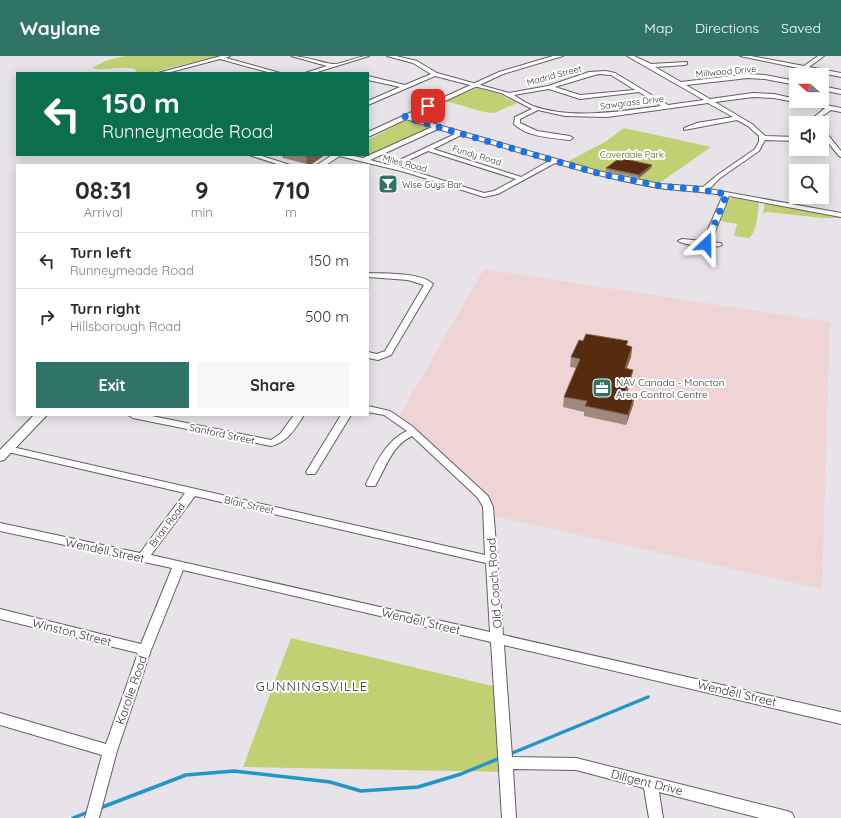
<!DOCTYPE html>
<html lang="en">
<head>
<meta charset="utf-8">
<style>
  :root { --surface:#fff; --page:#f7f7f7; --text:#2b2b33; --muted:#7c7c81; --line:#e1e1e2; --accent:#2f7467 }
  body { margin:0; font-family:Quicksand,sans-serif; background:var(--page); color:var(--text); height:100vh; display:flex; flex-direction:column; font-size:15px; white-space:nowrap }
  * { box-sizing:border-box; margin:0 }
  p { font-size:13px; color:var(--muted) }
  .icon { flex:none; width:22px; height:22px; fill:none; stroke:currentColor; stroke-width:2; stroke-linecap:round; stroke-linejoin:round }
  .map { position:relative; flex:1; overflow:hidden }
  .details { position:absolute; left:16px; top:108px; width:353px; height:252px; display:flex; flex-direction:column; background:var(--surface); border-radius:0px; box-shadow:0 2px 10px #0003 }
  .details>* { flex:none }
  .hud { position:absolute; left:16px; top:16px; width:353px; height:84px; border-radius:0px; box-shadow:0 2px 10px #0003; background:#0b6e4f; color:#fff; overflow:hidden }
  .needle { width:26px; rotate:290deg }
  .controls { position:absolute; left:789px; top:12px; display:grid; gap:8px }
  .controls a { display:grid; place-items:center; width:40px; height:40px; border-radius:0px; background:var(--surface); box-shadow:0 2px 10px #0003; font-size:20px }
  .pin { position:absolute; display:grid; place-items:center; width:34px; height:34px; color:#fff; margin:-17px; border-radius:8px; box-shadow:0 2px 6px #0006 }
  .me { position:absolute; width:44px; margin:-22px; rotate:23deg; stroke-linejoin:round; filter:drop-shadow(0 0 3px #0008) }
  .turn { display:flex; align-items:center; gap:14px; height:84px; padding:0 20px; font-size:18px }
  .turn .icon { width:52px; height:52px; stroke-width:2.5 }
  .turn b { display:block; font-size:28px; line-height:34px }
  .eta { display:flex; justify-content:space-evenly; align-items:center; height:68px; text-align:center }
  .eta b { font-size:24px; font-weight:800; line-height:28px }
  .cta { display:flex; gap:8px; margin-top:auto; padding:8px 20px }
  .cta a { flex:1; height:46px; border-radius:0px; background:var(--accent); color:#fff; font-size:16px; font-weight:800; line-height:46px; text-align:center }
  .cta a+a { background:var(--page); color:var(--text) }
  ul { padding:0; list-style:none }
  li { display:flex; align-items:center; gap:12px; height:56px; padding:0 20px; border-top:1px solid var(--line) }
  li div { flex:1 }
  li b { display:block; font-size:15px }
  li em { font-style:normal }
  header { display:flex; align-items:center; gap:24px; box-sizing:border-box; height:56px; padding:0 20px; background:var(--accent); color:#fff }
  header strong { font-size:19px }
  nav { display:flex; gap:22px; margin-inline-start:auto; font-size:14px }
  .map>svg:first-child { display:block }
</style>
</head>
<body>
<header>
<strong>Waylane</strong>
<nav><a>Map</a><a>Directions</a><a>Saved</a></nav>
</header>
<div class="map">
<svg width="841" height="762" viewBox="0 0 841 762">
  <rect width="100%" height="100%" fill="#e8e3e9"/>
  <path fill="#efd4d5" d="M484,213l346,53 -8,267 -333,-74 -1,-8 -90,-89z"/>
  <path fill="#c2d074" d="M125,0h94l-70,17h-12l-2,-4c-15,-4 -29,3 -43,-1l13,-7z
    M477,32l20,5 20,10 -23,10 -10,-1 -38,-11z
    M404,65h6l20,7 -65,30 -15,-3h18v-15z
    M624,72l87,19 -53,37 -57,-11 -36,-10 40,-21z
    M735,142l24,4c-1,10 -2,30 -10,36l-15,-2 3,-12 -17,-3 9,-22z
    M765,147l76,14v1h-19l-55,-6 -4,2z
    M291,582l210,50 5,84 -263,-5z"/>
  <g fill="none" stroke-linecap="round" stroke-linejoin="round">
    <path stroke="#2296ca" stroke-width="3.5" d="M510,698l138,-57
      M100,752l86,-33 48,-4 96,11 31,9 57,-4 43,-13 39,-16
      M73,762l15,-6"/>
    <defs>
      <path id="minor" d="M221,0h9l-4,2 54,15h-9l-51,-14 -53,14h-9z
        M291,0c15,0 27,6 41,8 10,1 24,-8 37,-8l-55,17h-9l22,-7z
        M387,0h9l21,5 20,12 72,20 39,-7 41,-14 17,-1 9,2 53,32 36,-5 -77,-44h7l17,8 36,-2v2l-2,1 -30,2 26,15 67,-8 17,1 31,6v4l-31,-6 -17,-1 -62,7 24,14 43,-6 21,1 22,5v2h10l35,7v4l-10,-2 -13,9 1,4h-6v-5l12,-10 -51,-10 -21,-1 -38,5 37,22 13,12 31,1v4l-31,-1 -6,11 -39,27 -11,11 132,24v4l-112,-21 -18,46 10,1 1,2c-5,4 -39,0 -44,-4l4,-2 21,2 20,-46c-21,-4 -42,-4 -64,-7 -35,-6 -70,-15 -104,-25l-57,31 -14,3 -79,-25 -66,-16 -1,-1h11l14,3 69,-31 -30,-9 -1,-1 3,-2 194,56 62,13 43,3 13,-11 39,-27 4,-7v-6l-11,-10 -11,-6 -53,10v-2l13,-5 36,-6 -25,-14 -101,14 -42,-1 -27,-6 -18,9v4l17,8 33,5 3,2 -3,2c-18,-2 -43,-3 -56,-16l1,-7 17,-8 -31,-16 -66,-17 -67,29v-4l32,-14 -32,-7v-4l37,9 26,-11 -18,-11zM598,18l13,1 24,15 -55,5 -25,-8zM549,33l31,10 59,-7 22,14c-40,5 -89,14 -128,0 -7,-3 -13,-7 -19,-11zM438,73l17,5 -66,31 -19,-5zM461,79l88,26 -28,16 -88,-28zM428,95l88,28 -22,12 -10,2 -88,-27z
        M740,0h11l53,10 14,-10h6l-15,11 32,6v4z
        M822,30l19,4v4l-19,-4z
        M822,73l2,1 17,21v6l-2,-1 -17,-21z
        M249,99h10l31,10h-10z
        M368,217c16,1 53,-1 65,11l-42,71 -13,5 -10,-2v-6l9,2 8,-3 39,-66 -16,-5 -40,-3z
        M368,350l22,5 22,15 76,70 5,11 10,128 338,77v12l-337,-79 8,112 64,1 211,53 5,2 2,5h-34l-101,-26 4,26h-14l-5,-30 -68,-18 -63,-1 3,49h-14l-11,-176 -308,-72 -32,80 -34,101 -18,67h-14l17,-63 -102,-30v-12l106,31 32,-91 -138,-34v-10l141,35 31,-76 -172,-37v-8l140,30 45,-60 -177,-41 -4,-1 -1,-2 1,-2 4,-1 477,109 -2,-48 -5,-9 -66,-62c-21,10 -26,32 -37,50h-8l-1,-2c10,-20 19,-43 41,-53l-23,-16 -16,-3zM195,440l291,67 4,69 -339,-77z
        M128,359h19l124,25 9,-6 14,-19h10c-9,14 -16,27 -33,31l-138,-28z
        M341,359h10l-36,59h-8l-1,-2z"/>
      <path id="major" d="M553,0h10l-60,18 -135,63v-5l131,-60z
        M332,99h9l-15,10h-9z
        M34,359h13l-43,45 -4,1v-11z"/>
    </defs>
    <use href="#minor" stroke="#635f64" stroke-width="2"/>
    <use href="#major" stroke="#635f64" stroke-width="2"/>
    <use href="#minor" fill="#fff" fill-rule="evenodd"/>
    <use href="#major" fill="#fff" fill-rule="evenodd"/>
  </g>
  <path fill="#9f887c" d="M282,99h43l-13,9h-5l-24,-6z
    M621,105l31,4 -1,3 -12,10 -33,-7v-3z
    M583,285h45l-1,5 5,1 -1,10 -5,12 7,1 -2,10 -4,13 8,1 -2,11 -7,20 -42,-9v-4l-21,-5 1,-10 12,-29 -6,-1 1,-10z"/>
  <path fill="#826351" d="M312,99h13l-13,9h-5l-1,-8z
    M652,109l-1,3 -12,10v-3z
    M632,291l-1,10 -8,21 2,-10z
    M633,314l-2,10 -7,23 1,-11z
    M635,338l-2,11 -7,20 2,-10z"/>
  <path fill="#562c10" stroke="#826351" d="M302,99h10l-6,1z
    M625,103l27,6 -13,10 -33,-7 11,-8 4,1z
    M586,278l42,7 -2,4 6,2 -7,21 8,2 -8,22 10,2 -7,21 -43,-9 2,-5 -23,-4 16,-38 -9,-2 8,-17 4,1z"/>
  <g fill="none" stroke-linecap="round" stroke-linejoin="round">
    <path stroke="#1a73e8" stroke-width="7" stroke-dasharray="0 12.6" d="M428,50l-24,11 193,56 63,13 36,3 31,5 -21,50"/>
  </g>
  <defs>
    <symbol id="bar-square" viewBox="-11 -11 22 22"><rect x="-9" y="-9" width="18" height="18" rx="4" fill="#2f7467" stroke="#fff"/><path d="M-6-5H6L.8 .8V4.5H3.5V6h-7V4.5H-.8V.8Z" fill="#fff"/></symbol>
    <symbol id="office-square" viewBox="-11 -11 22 22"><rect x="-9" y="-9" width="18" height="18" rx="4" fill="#2f7467" stroke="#fff"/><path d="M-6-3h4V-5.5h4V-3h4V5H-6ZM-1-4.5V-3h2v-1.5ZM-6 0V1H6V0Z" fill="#fff"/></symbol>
  </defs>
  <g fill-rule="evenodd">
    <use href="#bar-square" x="377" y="117" width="22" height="22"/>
    <use href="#office-square" x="591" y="321" width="22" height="22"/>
  </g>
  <g text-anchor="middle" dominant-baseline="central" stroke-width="4" stroke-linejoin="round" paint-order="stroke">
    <g font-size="9" fill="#343234" stroke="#fff">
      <text transform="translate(726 15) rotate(-5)">Millwood Drive</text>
      <text transform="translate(554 19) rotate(-15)">Madrid Street</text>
      <text transform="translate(632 46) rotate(-7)">Sawgrass Drive</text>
      <text transform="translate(477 99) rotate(17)">Fundy Road</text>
      <text transform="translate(405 107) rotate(15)">Miles Road</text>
    </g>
    <g font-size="9" fill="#525a13" stroke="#fff">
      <text x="632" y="98">Coverdale Park</text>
    </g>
    <g font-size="9" fill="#343234" stroke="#fff" text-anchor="start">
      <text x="402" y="128">Wise Guys Bar</text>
    </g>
    <g font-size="10" fill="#343234" stroke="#fff" text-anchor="start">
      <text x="616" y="326">NAV Canada - Moncton<tspan x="616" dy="12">Area Control Centre</tspan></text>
    </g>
    <g font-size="10" fill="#343234" stroke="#fff">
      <text transform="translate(222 378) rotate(12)">Sanford Street</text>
      <text transform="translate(249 449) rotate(13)">Blair Street</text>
      <text transform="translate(167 469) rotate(-53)">Brian Road</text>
    </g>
    <g font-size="12" fill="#343234" stroke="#fff">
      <text transform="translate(105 494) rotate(12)">Wendell Street</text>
      <text transform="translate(494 527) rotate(-94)">Old Coach Road</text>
      <text transform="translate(421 565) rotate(13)">Wendell Street</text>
      <text transform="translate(72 576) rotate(14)">Winston Street</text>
      <text transform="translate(131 634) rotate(-71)">Karolie Road</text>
      <text transform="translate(737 637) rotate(13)">Wendell Street</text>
      <text transform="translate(647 726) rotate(14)">Diligent Drive</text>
    </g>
    <g font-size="13" letter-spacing="1" fill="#343234" stroke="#fff">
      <text x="312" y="630">GUNNINGSVILLE</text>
    </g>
  </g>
</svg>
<div class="controls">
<a><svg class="needle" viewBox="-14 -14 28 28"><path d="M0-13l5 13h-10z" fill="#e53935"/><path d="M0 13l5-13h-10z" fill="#7c7c81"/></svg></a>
<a><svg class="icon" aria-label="sound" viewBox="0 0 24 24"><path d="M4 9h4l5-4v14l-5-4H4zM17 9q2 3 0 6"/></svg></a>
<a><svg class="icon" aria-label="search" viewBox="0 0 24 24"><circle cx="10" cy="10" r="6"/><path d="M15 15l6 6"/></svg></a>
</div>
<div class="pin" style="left:428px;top:50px;background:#d93025"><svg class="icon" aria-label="arrive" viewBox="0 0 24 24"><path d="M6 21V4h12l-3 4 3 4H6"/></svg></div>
<svg class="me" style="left:706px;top:188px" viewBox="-20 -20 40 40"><path d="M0-17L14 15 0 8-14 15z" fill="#1a73e8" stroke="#fff" stroke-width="4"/></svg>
<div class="hud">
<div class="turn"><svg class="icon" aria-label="left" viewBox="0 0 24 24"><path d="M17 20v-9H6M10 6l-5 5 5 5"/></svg><div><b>150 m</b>Runneymeade Road</div></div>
</div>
<section class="details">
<div class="eta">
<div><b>08:31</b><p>Arrival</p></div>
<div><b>9</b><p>min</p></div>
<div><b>710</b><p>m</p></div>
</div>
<ul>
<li><svg class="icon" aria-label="left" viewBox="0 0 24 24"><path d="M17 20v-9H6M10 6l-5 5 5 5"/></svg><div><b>Turn left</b><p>Runneymeade Road</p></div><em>150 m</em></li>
<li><svg class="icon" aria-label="right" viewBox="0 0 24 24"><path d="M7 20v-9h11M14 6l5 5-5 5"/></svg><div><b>Turn right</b><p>Hillsborough Road</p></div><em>500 m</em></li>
</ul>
<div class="cta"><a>Exit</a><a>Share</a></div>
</section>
</div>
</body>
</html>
